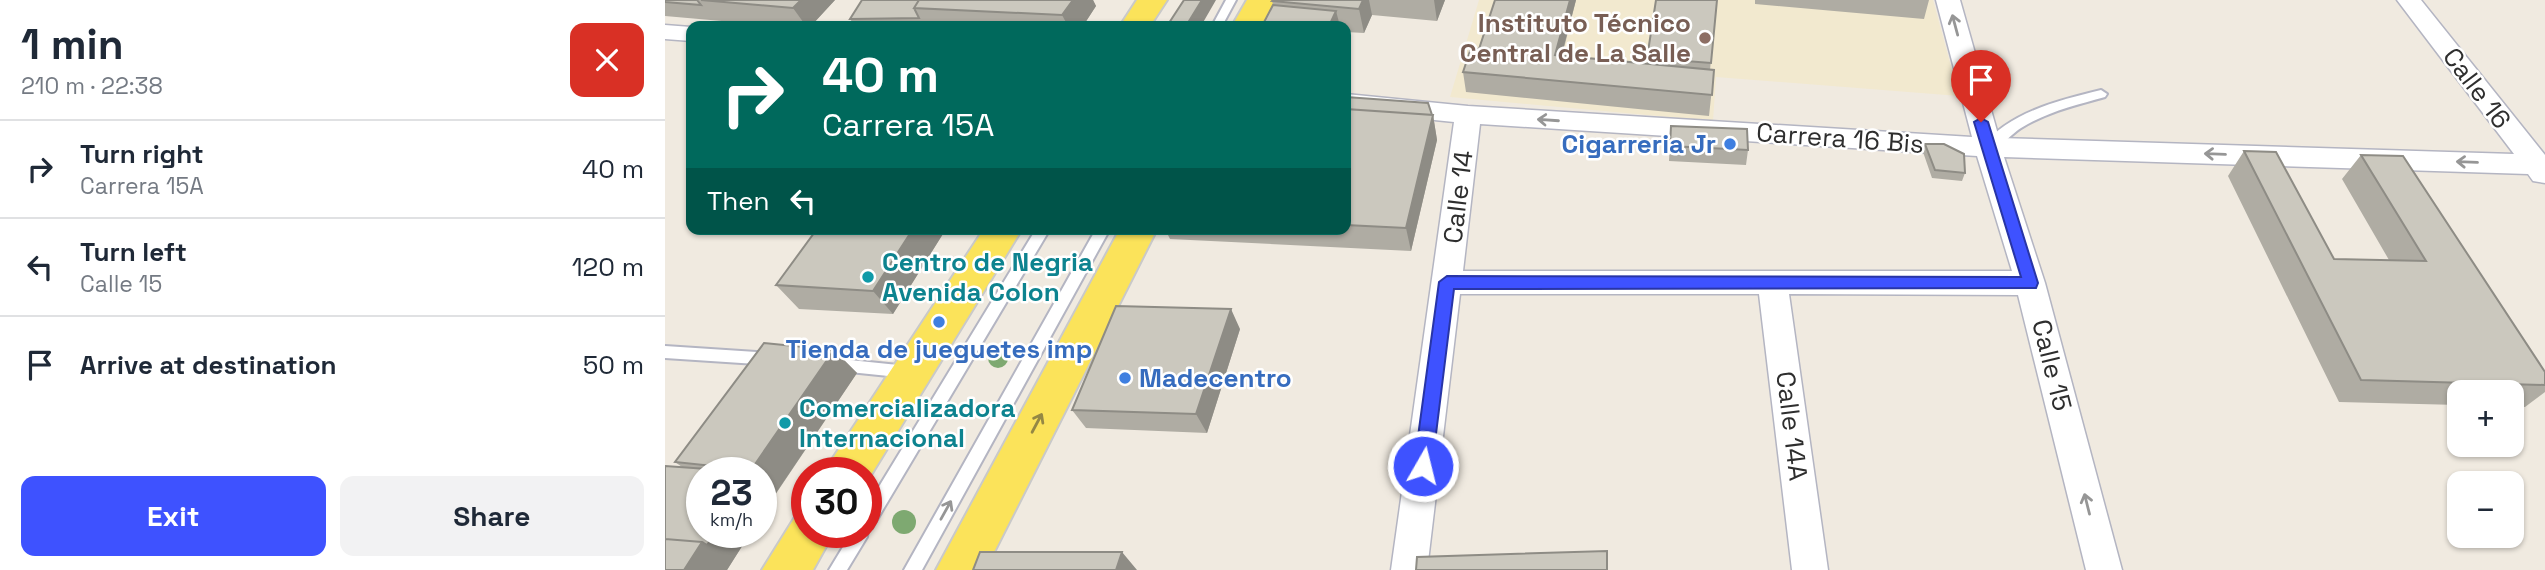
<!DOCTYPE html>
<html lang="en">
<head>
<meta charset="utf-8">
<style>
  :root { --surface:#fff; --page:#f2f2f3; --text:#1f2937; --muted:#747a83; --line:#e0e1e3; --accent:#3e52ff }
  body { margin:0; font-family:"Space Grotesk",sans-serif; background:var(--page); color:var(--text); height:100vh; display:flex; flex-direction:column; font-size:26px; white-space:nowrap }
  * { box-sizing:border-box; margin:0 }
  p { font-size:23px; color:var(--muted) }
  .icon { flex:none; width:38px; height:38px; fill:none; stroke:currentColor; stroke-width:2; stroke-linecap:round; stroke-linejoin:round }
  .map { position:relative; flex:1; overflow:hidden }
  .sheet { display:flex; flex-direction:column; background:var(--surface); width:665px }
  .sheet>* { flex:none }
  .top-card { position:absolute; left:21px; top:21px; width:665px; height:214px; border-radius:14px; box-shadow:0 2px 5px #0004; background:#00695c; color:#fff; overflow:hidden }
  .buttons { position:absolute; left:1782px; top:380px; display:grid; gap:14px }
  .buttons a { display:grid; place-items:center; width:77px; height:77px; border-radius:14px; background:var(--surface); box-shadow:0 2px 5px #0004; font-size:35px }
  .speed { position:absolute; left:21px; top:457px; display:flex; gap:14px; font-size:35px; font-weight:700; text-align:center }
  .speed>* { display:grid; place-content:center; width:91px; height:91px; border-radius:50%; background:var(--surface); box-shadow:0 2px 5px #0004; line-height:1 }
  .speed small { font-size:18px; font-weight:400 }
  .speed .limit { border:10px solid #d22; background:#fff; color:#111 }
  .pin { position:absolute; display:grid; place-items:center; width:60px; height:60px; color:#fff; margin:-72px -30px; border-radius:50% 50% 50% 0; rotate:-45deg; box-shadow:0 0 7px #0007 }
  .pin .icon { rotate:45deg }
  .me { position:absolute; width:77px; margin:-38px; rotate:8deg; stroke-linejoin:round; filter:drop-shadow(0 0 5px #0008) }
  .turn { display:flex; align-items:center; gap:24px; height:147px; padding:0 21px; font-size:32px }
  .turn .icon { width:91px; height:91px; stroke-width:2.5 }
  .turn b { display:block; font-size:49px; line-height:60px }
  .then { display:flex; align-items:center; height:66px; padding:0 21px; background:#0003; gap:14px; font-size:26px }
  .round { display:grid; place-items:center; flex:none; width:74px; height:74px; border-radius:14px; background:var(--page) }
  .summary { display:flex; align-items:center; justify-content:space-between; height:119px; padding:0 21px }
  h1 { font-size:42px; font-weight:700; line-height:52px }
  .button { display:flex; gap:14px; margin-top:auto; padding:14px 21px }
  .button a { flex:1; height:80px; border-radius:14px; background:var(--accent); color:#fff; font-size:28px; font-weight:700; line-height:80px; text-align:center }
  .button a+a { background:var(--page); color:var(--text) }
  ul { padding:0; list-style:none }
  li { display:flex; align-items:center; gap:21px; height:98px; padding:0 21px; border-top:2px solid var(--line) }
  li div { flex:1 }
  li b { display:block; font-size:26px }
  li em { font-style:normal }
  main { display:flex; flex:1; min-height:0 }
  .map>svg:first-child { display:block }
</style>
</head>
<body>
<main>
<section class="sheet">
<div class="summary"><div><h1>1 min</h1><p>210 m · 22:38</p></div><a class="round" style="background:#d93025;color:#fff"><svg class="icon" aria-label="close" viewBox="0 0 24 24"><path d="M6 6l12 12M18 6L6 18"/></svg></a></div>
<ul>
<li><svg class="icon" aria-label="right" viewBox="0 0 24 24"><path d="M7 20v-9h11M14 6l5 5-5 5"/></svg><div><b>Turn right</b><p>Carrera 15A</p></div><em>40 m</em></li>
<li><svg class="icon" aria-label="left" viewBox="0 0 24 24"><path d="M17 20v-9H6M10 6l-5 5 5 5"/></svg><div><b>Turn left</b><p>Calle 15</p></div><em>120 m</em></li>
<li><svg class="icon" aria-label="arrive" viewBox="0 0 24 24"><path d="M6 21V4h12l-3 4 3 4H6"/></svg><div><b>Arrive at destination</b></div><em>50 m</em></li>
</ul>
<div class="button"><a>Exit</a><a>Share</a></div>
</section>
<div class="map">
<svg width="1880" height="570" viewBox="0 0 1880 570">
  <rect width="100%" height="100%" fill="#f0eae0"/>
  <path fill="#f2e9cf" d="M814,0h454l26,96 -243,-19 -3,44 -263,-24z"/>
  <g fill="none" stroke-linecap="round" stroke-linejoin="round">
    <defs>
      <path id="lane" d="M561,0h10l-14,26h-10z
        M1436,90l6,4 -2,3c-29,8 -58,15 -84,31 -11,7 -24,24 -37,22l-2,-3c27,-35 78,-47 119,-57z
        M371,229h14l-178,299 -4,2 -1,7 -20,33h-18l23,-38h14v-24z
        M431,229h14l-188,341h-18z
        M0,346l107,7 5,2 2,4 -2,4 -5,2 -107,-7z
        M165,358l78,8 5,2 2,4 -2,4 -5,2 -78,-8 -5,-2 -2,-4 2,-4z"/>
      <path id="street" d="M1271,0h24l39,138 515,16 -117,-154h24l124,155v28l-12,-2 -5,-7 -524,-17 41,126 77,287h-36l-68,-275 -229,-1 39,276h-36l-33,-276h-299l-33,276h-36l63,-448 -108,-11v-17l122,12 504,31zM815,124l497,32 35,115h-549z
        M0,25l26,2v14l-26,-2z"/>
      <path id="primary" d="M472,0h30l-17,26h-30z
        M582,0h30l-15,26h-30z
        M319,229h38l-156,254v-11h-39l6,-14z
        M455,229h37l-172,341h-49z
        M142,512v20h27l-21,38h-51l33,-53z"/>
    </defs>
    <use href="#lane" stroke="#b4b5c2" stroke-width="4"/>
    <use href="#street" stroke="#b4b5c2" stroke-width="3"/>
    <use href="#primary" stroke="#c9c9c9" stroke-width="4"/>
    <path stroke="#c9c9c9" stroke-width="4.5" stroke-dasharray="6 3.5" stroke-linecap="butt" d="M133,496l9,-12"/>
    <use href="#lane" fill="#fff" fill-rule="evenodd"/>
    <use href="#street" fill="#fff" fill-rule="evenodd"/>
    <use href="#primary" fill="#fbe35a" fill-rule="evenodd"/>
  </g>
  <g fill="#7ea971">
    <circle cx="333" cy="358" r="10"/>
    <circle cx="239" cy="522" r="12"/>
  </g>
  <path fill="#afaca3" d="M0,0h170l-24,26h-32l-114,-10z
    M197,0h231l3,6 -13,20h-228l-5,-7z
    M608,0h172l-8,21 -65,-6 -8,18 -18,-1v-6h-84l11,-21 -1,-4z
    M830,0h81l-14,56 85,8v-6l70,-58 -7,70h4l-5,46 -243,-24 -3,-20 16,-23z
    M1090,0h174l-5,19 -169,-15z
    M681,97l87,18 4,25 -26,111 -241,-12 -5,-10h181z
    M1006,126l77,24 -2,15 -77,-4z
    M1260,144l40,29 -3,8 -30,-3 -9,-26z
    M1579,151l90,108 55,1 -47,-81 19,-24 184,217v20l-20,15h-14v-15h-52v13l-120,-3 -111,-226z
    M152,229h129l-53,85 -94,-5 -23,-24z
    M575,329l-33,104 -121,-5 -14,-18z
    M99,343l70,7 23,23 -96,143v-44h-59v60h49l-24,38h-62v-104l17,1 -7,-5z"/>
  <path fill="#8e8c85" d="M136,0h34l-24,26h-5l-13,-18z
    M408,0h20l3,6 -13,20h-15l-6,-11z
    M537,0h14l-15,26h-15z
    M698,0h6l3,15 -8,18 -5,-24z
    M769,0h11l-8,21z
    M905,0h6l-20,76 -1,-21z
    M671,11l4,15h-11z
    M768,115l4,25 -26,111 -5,-23z
    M248,229h33l-53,85 -20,-23z
    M566,309l9,20 -33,104 -11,-19z
    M169,350l23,23 -79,117 -17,-12v-6h-7l-3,-2z
    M96,478l17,12 -17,26z
    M51,532h35l-24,38h-43l18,-28z
    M457,552l15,18h-21z"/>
  <path fill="#cbc8be" stroke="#8e8c85" stroke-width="2" d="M0,0h32l4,5 -36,-3z
    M36,0h100l-8,8z
    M197,0h57l-5,8 5,10 -69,1z
    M254,0h154l-11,15 -148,-7z
    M519,0h18l-16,26h-19z
    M608,0h90l-4,9 -87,-8z
    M830,0h75l-15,55 159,15 -2,25 -249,-23 8,-24 8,1z
    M991,0h61l-6,63 -64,-5z
    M608,5l63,6 -7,15h-67z
    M681,97l82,6 4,12 -86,-6z
    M681,109l87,6 -27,113 -60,-3z
    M1006,126l76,3 1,21 -78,-4z
    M1260,144h19l20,10 1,19 -30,-3z
    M1579,151l32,1 58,107 92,2 -65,-106 42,1 142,216v13l-184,-5z
    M152,229h96l-40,62 -97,-6z
    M451,306l115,3 -35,105 -124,-4z
    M99,343l70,7 -83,120 -76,-8z
    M0,466l85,6h-48v60h14l-9,13 -5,-3 -37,-3z
    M0,539l37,3 -18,28h-19z
    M942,551v19h-191l1,-13z
    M315,552h142l-6,18h-143z"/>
  <defs><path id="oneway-shaft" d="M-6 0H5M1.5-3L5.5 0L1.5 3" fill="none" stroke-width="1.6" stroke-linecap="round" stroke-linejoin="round" transform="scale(1.75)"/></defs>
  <g stroke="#969696">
    <use href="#oneway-shaft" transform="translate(1290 25) rotate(-105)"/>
    <use href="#oneway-shaft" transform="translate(883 120) rotate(-176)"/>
    <use href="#oneway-shaft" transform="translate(1550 154) rotate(-178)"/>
    <use href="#oneway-shaft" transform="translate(1802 162) rotate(-178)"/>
    <use href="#oneway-shaft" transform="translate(1422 504) rotate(-104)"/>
    <use href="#oneway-shaft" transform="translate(281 510) rotate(-61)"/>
  </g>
  <use stroke="#948844" href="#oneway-shaft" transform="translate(372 423) rotate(-62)"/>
  <path fill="#3e52ff" stroke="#2835a6" stroke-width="2" d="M1316,118l7,4 50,161 -2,5 -582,1 -22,177 -2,5 -7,3 -6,-3 -3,-5 25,-184 8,-6 574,1 -47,-155z"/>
  <circle fill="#8d6e63" stroke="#fff" stroke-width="2.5" cx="1040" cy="38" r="7"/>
  <g fill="#3f7fe0" stroke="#fff" stroke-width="2.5">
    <circle cx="1065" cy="144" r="7"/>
    <circle cx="274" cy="322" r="7"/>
    <circle cx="460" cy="378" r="7"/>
  </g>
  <g fill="#0f9aa8" stroke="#fff" stroke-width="2.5">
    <circle cx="203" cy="277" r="7"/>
    <circle cx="120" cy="423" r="7"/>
  </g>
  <g text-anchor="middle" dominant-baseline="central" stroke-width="5" stroke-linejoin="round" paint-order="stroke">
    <g font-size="26" font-weight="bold" fill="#785e54" stroke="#fff" text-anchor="end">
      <text x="1026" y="23">Instituto Técnico<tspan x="1026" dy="30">Central de La Salle</tspan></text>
    </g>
    <g font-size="26" fill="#2e2e2e" stroke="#fff">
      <text transform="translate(1812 88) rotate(53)">Calle 16</text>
      <text transform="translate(1175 138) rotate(4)">Carrera 16 Bis</text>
      <text transform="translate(793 197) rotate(-83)">Calle 14</text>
      <text transform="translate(1387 365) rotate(76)">Calle 15</text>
      <text transform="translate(1127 426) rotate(83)">Calle 14A</text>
    </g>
    <g font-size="26" font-weight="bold" fill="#366cbe" stroke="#fff" text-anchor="end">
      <text x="1051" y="144">Cigarreria Jr</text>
      <text x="274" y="349" text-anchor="middle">Tienda de jueguetes imp</text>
      <text x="474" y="378" text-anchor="start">Madecentro</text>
    </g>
    <g font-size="26" font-weight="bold" fill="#0d838f" stroke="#fff" text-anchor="start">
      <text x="217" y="262">Centro de Negria<tspan x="217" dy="30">Avenida Colon</tspan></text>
      <text x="134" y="408">Comercializadora<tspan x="134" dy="30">Internacional</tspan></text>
    </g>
  </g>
</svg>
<div class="buttons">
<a>+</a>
<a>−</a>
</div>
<div class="speed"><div>23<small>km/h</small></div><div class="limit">30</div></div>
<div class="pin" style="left:1316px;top:122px;background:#d93025"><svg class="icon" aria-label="arrive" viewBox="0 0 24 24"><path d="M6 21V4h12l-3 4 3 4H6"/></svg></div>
<svg class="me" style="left:758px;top:466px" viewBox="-20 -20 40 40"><circle r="17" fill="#3e52ff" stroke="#fff" stroke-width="3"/><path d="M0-11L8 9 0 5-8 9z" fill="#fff"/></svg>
<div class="top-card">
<div class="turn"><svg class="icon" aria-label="right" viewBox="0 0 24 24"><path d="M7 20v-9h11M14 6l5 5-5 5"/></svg><div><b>40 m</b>Carrera 15A</div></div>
<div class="then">Then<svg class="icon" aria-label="left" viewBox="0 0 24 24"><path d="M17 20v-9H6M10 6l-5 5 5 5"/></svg></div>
</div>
</div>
</main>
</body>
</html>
